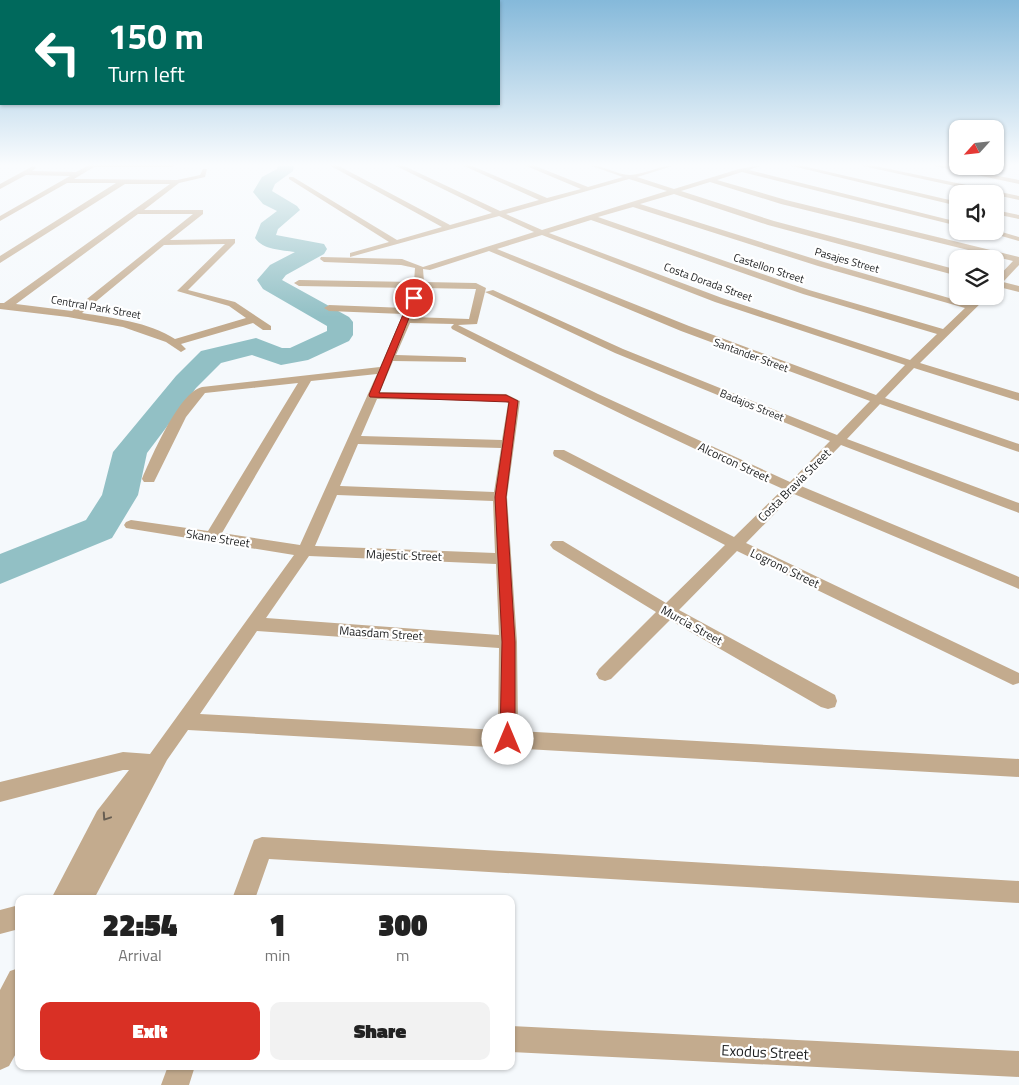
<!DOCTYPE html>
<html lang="en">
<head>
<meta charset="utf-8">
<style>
  :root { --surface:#fff; --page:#f2f2f2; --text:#222; --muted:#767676; --accent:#d93025 }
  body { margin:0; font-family:"Titillium Web",sans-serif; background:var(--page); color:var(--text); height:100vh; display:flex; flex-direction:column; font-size:19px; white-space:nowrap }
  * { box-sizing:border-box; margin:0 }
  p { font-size:16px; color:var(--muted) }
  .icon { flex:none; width:28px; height:28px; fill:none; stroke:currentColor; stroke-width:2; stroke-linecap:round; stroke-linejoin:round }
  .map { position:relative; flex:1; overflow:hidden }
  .side { position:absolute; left:15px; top:895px; width:500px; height:175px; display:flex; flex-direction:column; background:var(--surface); border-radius:10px; box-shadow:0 1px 4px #0004 }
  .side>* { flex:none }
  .hud { position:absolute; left:0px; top:0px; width:500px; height:105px; box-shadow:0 1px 4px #0004; background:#00695c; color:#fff; overflow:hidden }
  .needle { width:32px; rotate:243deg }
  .tools { position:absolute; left:949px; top:120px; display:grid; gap:10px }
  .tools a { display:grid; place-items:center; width:55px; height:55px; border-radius:10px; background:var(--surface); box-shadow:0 1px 4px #0004; font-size:25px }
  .pin { position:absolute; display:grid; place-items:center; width:42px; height:42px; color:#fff; margin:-21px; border:2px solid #fff; border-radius:50%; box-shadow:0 1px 5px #0007 }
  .me { position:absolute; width:55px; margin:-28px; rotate:0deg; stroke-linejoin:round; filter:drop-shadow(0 0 4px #0008) }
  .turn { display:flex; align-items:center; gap:18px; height:105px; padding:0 25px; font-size:22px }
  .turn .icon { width:65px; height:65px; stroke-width:2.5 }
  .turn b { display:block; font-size:35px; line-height:42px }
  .eta { display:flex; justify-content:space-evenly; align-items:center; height:85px; text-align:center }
  .eta b { font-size:30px; font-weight:800; line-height:35px }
  .cta { display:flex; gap:10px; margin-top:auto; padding:10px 25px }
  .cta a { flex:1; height:58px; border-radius:10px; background:var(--accent); color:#fff; font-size:20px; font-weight:800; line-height:58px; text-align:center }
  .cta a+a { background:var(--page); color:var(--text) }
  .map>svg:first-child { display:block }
</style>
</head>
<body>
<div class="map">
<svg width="1019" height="1085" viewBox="0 0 1019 1085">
  <rect width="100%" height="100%" fill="#f5f9fc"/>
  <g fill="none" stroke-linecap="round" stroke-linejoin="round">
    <path fill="#92c0c5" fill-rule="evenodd" d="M278,165h16l-1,6 -18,13 -3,7 25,15 3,4 -22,19 -2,6 48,9 3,5 -3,5 -38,21 -4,5 67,37 4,5v13l-4,6 -41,19 -27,5 -29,-10 -31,8 -25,25 -49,65 -9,42 -26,43 -112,46v-30l86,-34 16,-25 11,-43 63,-76 25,-25 55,-13 26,10h8l37,-17v-5l-64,-37 -6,-9 13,-15 25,-13c-13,-2 -32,-2 -40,-14l6,-15 16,-12 -14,-7 -10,-12 9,-15 15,-8z"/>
    <path fill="#c3ab8e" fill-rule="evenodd" d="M89,165h86l-3,2h-78l-20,12 103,1 23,-5 3,-6h4l-2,8 -26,6 -35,27h59v4l-33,26 65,-1v4l-47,47 47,12 36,24v4h-8l-10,-7 -72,21 5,5 -5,3 -15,-10 -43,-15 -55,-10 -68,-8v-6h4l166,-119h-45l-125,79v-7l116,-73h-49l-67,38v-5l70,-40 -44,-1 -26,14v-5l33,-18 3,2 -4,3 44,1zM138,214h55l-121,97 -56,-7zM225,244l-48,47 52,15 17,12 -71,21c-26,-17 -63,-21 -93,-26l82,-68z
      M329,165h8l113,60 42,-12 -98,-48h8l98,46 39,-11 -77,-35h8l77,33 34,-9 -57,-24h9l55,22 35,-10 -34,-12c14,0 28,10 41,10 16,-1 30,-10 46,-10l-39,12 37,12 65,-20 23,-4 -13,5 209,52v4l-216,-54 -25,8 69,20 233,57v8l-16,17 16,4v6l-20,-5 -4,2v-9l18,-19 -232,-57 -71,-22 -29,9 93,30 184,49v6l-190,-51 -94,-31 -34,10 184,58 146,42 7,-8h11l-68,67 99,30v8l-105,-33 -29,30 134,46v8l-139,-48 -33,35 172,64v10l-178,-68 -40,41 218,91v12l-225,-95 -48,49 273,130v10l-6,2 -276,-134 -58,59 156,85 2,6 -2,6 -7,2 -7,-2 -151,-87 -59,59 -6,2 -6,-2 -3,-5 3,-5 57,-57 -103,-63 -3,-4 3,-4h10l103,62 59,-58 -171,-89 -1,-3 1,-3h10l170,87 49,-48c-112,-50 -222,-103 -331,-160l-1,-2 3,-3 -44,-1 -14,32 66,2 4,1v4l-73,-1 -13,31 126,2 14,7 -13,96 10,145 1,89 501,28v18l-831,-47 -21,30 -73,139h-43l46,-88 32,-41h-6l-123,32v-20l123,-30 27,2 144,-199 -168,-27 -2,-3 2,-3 5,-2 77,11 90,-148 -93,10 -19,24 -32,65h-10l-2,-3c9,-21 37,-87 60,-92l178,-20 23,-53 -74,-3 -5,-3 5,-3 77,3 7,-20 -114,-2 -5,-3 5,-3 115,2 1,-14 -14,-3 -77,-3 -4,-3 1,-2 81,2 21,8 111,-35 -35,-16 -149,41v-4l39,-11 -100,-63v-2h4l104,63 45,-13zM629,179l38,12 -125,39 -36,-16zM633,207l185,59 147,42 -22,21 -134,-39 -211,-73zM591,220l212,74 134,40 -27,26 -188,-62 -173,-65zM542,235l173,67 190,63 -29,30 -187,-69 -192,-77zM489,251l192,80 189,70 -33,34 -214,-86 -130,-59 -8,2 130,61 215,88 -40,41 -192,-88 -140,-69 19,-1 9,-36 -10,-5 -52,-1 -1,-13 7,1zM423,288l53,1 -7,30 -57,-2zM377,374l-77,171 -78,-12 89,-152zM377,399l127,2 4,2 -6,37 -141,-4zM358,444l143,4 -7,44 -154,-6zM337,495l156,6 2,52 -180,-7zM309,556l187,8 3,71 -233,-17zM257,631l242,17 -1,82 -298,-16z
      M788,165h11l159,37v4z
      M858,165h12l149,31v4z
      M930,165h12l77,15v4z
      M995,210l24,5v4l-24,-5z
      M995,230l24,7v4l-35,-10z
      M262,837l757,44v22l-750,-44 -14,40h-23l22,-59z
      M19,905v24l-19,5v-24z
      M19,968v80l-10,18 -9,4v-80l10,-19z
      M511,1026l508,25v26l-508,-25z
      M168,1066h27l-6,19h-28z"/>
  </g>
  <defs><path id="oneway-chevron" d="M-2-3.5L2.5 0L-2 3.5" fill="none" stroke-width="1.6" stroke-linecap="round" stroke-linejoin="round" transform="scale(1.25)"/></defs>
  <use stroke="#685e52" href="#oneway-chevron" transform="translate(106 817) rotate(124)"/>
  <linearGradient id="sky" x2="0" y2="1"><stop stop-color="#85b9da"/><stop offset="0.52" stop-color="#fafcfe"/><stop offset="1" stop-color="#fafcfe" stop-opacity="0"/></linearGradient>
  <rect width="1019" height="317" fill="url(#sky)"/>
  <path fill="#d93025" stroke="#8d1f18" d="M414,296l3,2 -38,95 127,2 12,6 -12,96 9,145v97l-2,5 -5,2 -5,-2 -3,-5 2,-97 -7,-145 14,-95 -139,-5 -1,-2 41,-97z"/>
  <g text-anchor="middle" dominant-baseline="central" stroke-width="4.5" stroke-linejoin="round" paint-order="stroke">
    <g font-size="11" fill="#1d1f20" stroke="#fff">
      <text transform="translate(847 260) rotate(16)">Pasajes Street</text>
      <text transform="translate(769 268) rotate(18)">Castellon Street</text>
      <text transform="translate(708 282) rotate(20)">Costa Dorada Street</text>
      <text transform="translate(96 307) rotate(10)">Centrral Park Street</text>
      <text transform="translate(751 355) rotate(20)">Santander Street</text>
      <text transform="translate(752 405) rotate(22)">Badajos Street</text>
    </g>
    <g font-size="12" fill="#1d1f20" stroke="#fff">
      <text transform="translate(734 462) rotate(25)">Alcorcon Street</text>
      <text transform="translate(794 485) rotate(-45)">Costa Bravia Street</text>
      <text transform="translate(218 538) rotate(9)">Skane Street</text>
      <text transform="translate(404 555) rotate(2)">Majestic Street</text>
      <text transform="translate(785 568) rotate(26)">Logrono Street</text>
      <text transform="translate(692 625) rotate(29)">Murcia Street</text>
      <text transform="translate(381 633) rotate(4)">Maasdam Street</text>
    </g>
    <g font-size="15" fill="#1d1f20" stroke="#fff">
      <text transform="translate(765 1052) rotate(3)">Exodus Street</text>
    </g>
  </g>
</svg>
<div class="tools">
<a><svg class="needle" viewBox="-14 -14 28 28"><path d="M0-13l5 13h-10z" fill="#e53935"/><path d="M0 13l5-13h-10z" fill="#767676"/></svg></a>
<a><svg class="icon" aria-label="sound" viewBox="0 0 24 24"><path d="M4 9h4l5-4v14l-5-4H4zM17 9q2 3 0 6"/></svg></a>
<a><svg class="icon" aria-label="layers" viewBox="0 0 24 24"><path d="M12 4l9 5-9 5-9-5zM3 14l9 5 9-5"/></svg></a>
</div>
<div class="pin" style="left:414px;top:298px;background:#d93025"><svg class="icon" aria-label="arrive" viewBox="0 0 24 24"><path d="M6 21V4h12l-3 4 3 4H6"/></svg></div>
<svg class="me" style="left:508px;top:739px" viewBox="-20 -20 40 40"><circle r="19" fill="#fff"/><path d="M0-13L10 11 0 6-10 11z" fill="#d93025"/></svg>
<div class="hud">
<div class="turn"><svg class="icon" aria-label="left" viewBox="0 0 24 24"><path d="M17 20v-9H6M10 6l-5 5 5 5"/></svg><div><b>150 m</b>Turn left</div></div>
</div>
<section class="side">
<div class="eta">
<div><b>22:54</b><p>Arrival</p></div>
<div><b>1</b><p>min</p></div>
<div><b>300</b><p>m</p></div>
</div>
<div class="cta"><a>Exit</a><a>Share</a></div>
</section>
</div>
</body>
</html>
